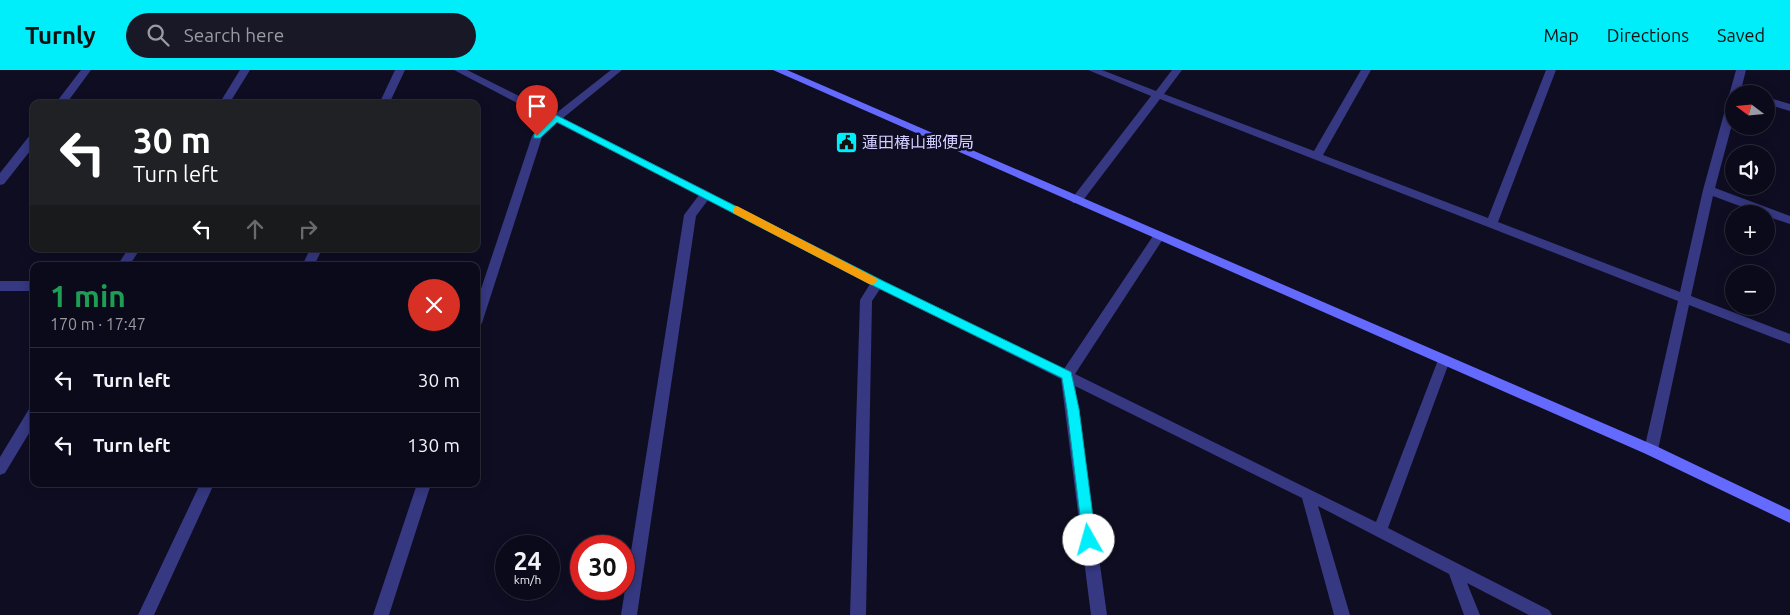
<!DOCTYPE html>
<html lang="en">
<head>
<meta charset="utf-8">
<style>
  :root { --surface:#0b0a1a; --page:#191827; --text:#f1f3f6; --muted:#9a9aa2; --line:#2b2b39; --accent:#00eef9 }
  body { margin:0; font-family:Ubuntu,"Noto Sans JP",sans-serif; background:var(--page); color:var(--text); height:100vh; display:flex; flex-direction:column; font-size:19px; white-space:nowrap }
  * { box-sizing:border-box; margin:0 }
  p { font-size:16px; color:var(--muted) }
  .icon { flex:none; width:28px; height:28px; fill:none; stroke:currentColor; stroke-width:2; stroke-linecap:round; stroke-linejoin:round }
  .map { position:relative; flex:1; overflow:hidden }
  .panel { position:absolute; left:30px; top:192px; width:450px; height:225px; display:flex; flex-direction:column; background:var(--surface); border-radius:10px; box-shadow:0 2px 12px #0003,0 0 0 1px var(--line) }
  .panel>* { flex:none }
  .top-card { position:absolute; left:30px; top:30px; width:450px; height:152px; border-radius:10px; box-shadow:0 2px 12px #0003,0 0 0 1px var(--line); background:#202124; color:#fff; overflow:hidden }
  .needle { width:32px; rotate:286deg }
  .buttons { position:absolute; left:1725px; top:15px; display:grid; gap:10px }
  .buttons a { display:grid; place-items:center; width:50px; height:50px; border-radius:50%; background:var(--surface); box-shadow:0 2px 12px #0003,0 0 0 1px var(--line); font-size:25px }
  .speed { position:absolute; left:495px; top:465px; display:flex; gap:10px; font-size:25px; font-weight:700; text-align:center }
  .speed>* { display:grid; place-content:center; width:65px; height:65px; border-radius:50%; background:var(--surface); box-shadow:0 2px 12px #0003,0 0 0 1px var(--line); line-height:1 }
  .speed small { font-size:12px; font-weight:400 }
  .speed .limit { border:8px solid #d22; background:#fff; color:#111 }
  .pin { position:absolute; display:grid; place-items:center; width:42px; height:42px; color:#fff; margin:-51px -21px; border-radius:50% 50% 50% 0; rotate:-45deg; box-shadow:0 0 5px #0007 }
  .pin .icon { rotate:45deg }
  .me { position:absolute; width:55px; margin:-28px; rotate:353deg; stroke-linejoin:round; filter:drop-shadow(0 0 4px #0008) }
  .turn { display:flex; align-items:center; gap:18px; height:105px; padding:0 20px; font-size:22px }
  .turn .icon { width:65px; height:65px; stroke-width:2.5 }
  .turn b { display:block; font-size:35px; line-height:42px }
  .lanes { display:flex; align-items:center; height:48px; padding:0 20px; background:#0003; justify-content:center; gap:25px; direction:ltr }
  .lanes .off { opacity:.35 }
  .round { display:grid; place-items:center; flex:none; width:52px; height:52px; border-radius:26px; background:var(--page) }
  .overview { display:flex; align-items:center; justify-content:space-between; height:85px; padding:0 20px }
  h1 { font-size:30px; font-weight:700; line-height:38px; color:#1e9e55 }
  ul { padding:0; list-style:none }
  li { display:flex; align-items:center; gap:15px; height:65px; padding:0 20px; border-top:1px solid var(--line) }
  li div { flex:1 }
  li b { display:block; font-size:19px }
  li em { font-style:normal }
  header { display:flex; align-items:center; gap:30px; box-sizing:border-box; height:70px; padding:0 25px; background:var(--accent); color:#111 }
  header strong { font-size:24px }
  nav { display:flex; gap:28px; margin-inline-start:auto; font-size:18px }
  .search { width:350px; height:45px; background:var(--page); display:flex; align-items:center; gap:12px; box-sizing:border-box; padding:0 18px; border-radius:28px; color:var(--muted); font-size:19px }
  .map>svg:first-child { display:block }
</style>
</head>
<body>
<header>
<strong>Turnly</strong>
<div class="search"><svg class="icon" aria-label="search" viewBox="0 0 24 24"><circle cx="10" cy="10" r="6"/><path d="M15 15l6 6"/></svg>Search here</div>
<nav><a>Map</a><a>Directions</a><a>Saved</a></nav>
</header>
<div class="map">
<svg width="1790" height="545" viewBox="0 0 1790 545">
  <rect width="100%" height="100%" fill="#0f0d22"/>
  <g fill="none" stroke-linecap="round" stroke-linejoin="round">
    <path fill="#363882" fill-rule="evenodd" d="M81,0h10l-25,34h-11z
      M240,0h10l-21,34h-10z
      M395,0h10l-16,34h-10z
      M454,0h13l88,44 56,-44h11l-59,48 319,162 182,89 91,-136h8l2,3 -2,3 -88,135 301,148 62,-162 2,-4 4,-1 4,1 2,4 -62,168 161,82 3,5h-23l-62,-32 13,32h-16l-15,-41 -131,-68 32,109h-16l-32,-117 -227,-112 32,229h-16l-30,-236 -181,-90 -8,12 -6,314h-16l10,-315 10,-16 -162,-84 -12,16 -59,399h-16l63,-400 15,-20 -142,-72 -15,14 -60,186 -2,3 -4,2v-24l56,-168 16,-17z
      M1088,0h14l54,21 16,-21h10l-18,24 150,57 47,-81h10l-48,85 165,63 58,-148h10l-58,152 182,70 23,-102 33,-120h10l-6,24h-6v23l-19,71 75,28v8l-24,-8v-2h-5l-48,-18 -22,100 99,38v10l-101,-39 -31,145 -2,4 -5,2 -5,-2 -2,-4 34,-149 -518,-202 -79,104h-8l-2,-3 2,-3 78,-101z
      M1766,27l24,7v7l-24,-7z
      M30,65h4v11l-30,38 -4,1v-12z
      M128,179h12l-11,17h-12z
      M310,179h12l-8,17h-12z
      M0,211h34v10h-34z
      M34,338v17l-29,48 -5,2v-18l29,-48z
      M200,414h14l-60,131h-16z
      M417,414h14l-42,131h-16z"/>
    <path fill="#656aff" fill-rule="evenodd" d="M773,0h14l869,376 134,64v13l-144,-69z"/>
  </g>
  <path fill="#00eef9" stroke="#009ba2" d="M556,45l325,165 190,92 8,37 17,131 -2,4 -5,2 -4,-2 -2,-4 -16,-131 -5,-31 -188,-92 -317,-164 -17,16h-6v-4z"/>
  <path fill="#f59e0b" d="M737,136l139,72 2,3 -6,4 -3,-1 -136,-71v-6z"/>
  <defs>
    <symbol id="civic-square" viewBox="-11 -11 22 22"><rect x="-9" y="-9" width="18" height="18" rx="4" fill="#00eef9" stroke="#0f0d22"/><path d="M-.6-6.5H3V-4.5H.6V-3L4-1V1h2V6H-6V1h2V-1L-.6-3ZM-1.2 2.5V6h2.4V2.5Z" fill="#111"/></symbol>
  </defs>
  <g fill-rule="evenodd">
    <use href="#civic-square" x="834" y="60" width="25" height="25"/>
  </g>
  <g text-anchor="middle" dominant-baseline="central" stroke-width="5" stroke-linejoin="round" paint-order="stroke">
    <g font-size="16" fill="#d1ceff" stroke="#0f0d22" text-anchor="start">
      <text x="862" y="72">蓮田椿山郵便局</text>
    </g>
  </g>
</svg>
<div class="buttons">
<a><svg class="needle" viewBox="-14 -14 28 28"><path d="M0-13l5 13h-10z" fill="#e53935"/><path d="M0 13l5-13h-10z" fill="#9a9aa2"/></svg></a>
<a><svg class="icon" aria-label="sound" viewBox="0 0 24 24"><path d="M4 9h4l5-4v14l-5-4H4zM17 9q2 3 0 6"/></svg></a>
<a>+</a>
<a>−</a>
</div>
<div class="speed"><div>24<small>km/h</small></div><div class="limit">30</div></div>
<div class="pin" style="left:537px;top:66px;background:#d93025"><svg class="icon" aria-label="arrive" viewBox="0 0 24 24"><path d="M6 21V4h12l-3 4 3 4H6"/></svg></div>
<svg class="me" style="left:1089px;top:470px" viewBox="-20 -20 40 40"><circle r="19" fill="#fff"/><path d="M0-13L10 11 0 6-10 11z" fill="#00eef9"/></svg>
<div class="top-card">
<div class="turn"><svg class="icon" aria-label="left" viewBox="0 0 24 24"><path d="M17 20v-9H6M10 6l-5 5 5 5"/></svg><div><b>30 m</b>Turn left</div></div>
<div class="lanes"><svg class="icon" aria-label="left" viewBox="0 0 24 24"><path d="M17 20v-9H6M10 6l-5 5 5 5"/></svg><svg class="icon off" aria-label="ahead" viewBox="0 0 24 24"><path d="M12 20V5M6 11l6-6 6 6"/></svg><svg class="icon off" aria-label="right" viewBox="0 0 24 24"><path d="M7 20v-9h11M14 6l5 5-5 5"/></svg></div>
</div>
<section class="panel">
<div class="overview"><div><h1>1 min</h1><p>170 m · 17:47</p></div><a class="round" style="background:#d93025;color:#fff"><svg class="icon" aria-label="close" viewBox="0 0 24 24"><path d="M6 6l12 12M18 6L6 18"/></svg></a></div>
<ul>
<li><svg class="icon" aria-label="left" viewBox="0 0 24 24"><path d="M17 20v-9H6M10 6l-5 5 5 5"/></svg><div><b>Turn left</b></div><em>30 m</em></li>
<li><svg class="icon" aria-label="left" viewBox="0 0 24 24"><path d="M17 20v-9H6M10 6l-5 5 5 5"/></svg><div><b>Turn left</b></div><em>130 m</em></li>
</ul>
</section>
</div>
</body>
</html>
